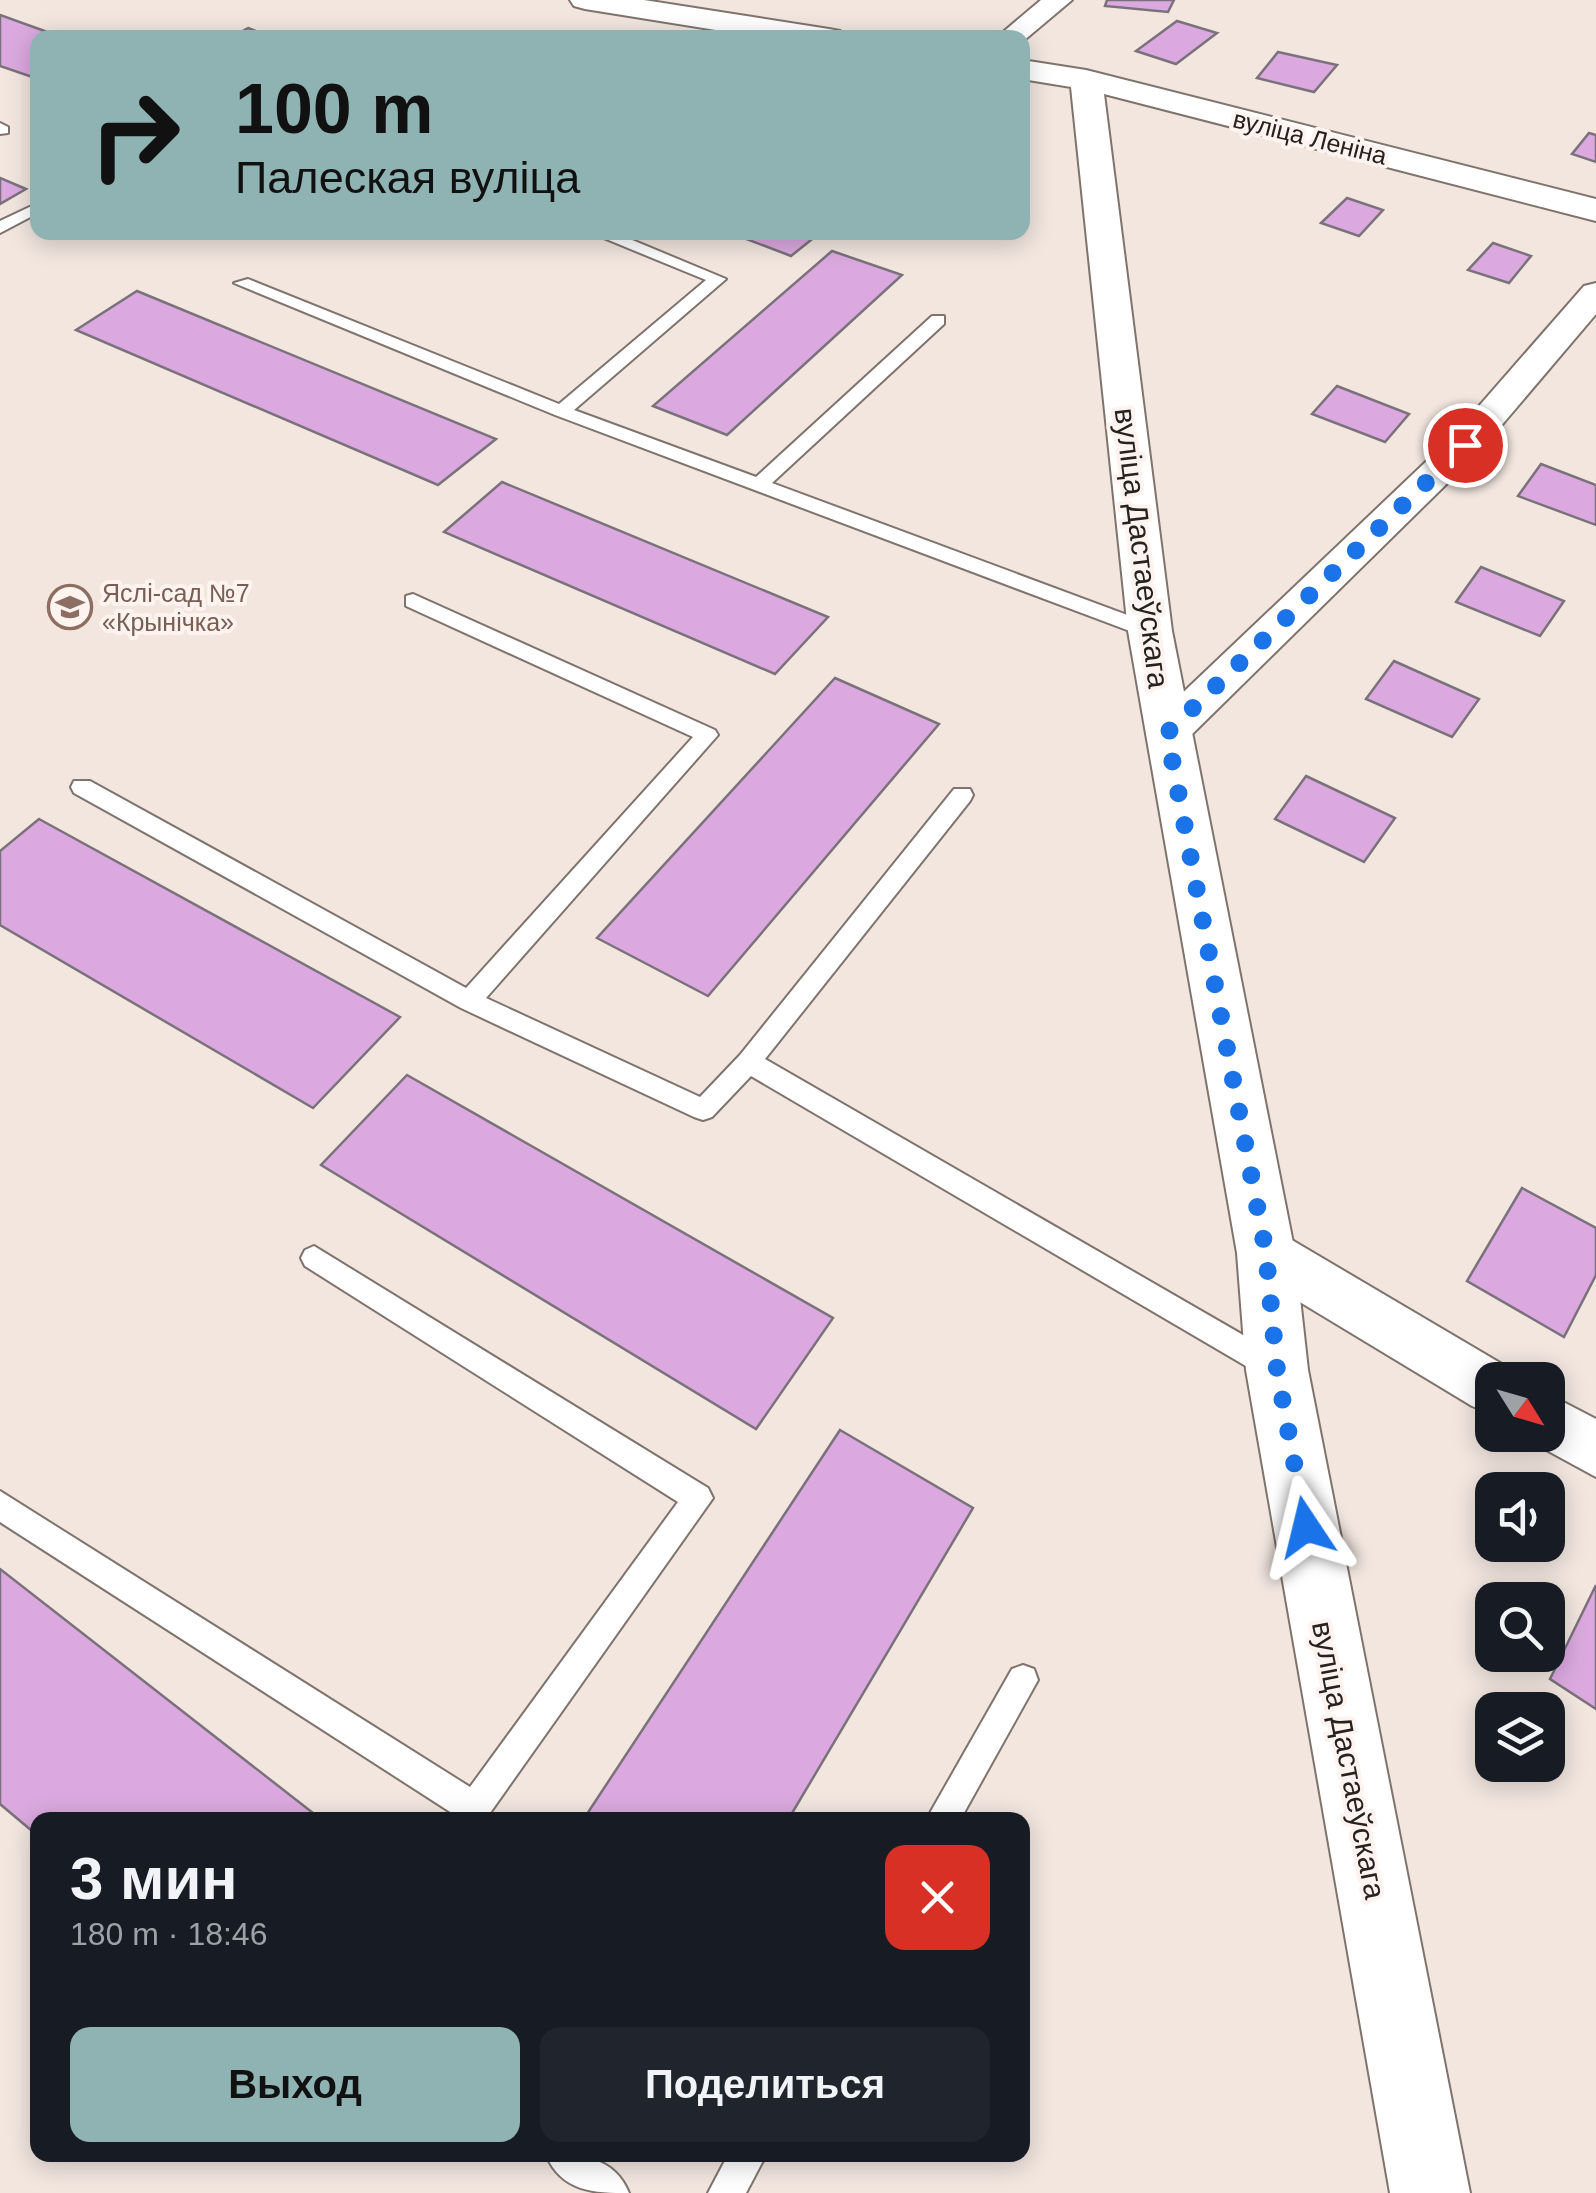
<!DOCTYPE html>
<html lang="ru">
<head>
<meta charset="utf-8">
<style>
  :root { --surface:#171b24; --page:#20242c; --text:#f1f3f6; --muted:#9ea1a6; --accent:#8fb3b3 }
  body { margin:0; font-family:Arial,sans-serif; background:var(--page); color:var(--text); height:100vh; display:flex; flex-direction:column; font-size:38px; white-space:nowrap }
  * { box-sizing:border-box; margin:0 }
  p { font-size:32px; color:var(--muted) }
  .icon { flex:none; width:55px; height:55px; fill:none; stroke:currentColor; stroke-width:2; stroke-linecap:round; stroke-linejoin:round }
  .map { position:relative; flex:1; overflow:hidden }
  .drawer { position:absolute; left:30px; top:1812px; width:1000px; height:350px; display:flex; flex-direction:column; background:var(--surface); border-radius:20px; box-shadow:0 5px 25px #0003 }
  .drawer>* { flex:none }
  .top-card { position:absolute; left:30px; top:30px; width:1000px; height:210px; border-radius:20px; box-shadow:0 5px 25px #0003; background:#8fb3b3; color:#111; overflow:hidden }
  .needle { width:65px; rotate:127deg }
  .controls { position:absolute; left:1475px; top:1362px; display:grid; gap:20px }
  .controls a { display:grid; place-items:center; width:90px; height:90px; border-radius:20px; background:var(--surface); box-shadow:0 5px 25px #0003; font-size:50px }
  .pin { position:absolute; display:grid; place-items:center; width:85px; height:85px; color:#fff; margin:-42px; border:5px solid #fff; border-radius:50%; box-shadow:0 2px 10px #0007 }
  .me { position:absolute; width:110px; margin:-55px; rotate:350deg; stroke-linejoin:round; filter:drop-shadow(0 0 8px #0008) }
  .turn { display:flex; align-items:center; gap:35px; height:210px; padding:0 40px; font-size:45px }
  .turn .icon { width:130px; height:130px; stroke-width:2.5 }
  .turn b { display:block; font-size:70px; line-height:85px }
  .round { display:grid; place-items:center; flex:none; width:105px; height:105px; border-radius:20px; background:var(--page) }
  .head { display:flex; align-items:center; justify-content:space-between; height:170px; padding:0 40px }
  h1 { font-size:60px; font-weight:600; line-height:75px }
  .primary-button { display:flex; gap:20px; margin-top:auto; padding:20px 40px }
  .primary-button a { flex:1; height:115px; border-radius:20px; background:var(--accent); color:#111; font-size:40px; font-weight:600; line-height:115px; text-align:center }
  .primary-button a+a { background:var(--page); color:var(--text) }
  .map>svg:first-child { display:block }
</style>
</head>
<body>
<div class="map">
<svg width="1596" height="2193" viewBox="0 0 1596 2193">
  <rect width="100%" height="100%" fill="#f2e6df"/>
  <path fill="#dba9df" stroke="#7a727b" stroke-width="2.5" d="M1107,0h67l-6,12 -63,-6z
    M0,15l64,23h-26v41l-38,-13z
    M1177,21l40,12 -41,31 -40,-13z
    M248,28l27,10h-45z
    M1278,52l59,13 -23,27 -57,-14z
    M1589,133l7,2v27l-24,-8z
    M0,178l26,11 -26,15z
    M1347,198l36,12 -24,26 -38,-13z
    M728,232h93l-30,24z
    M1493,243l38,13 -22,27 -41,-13z
    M832,251l70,24 -175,160 -74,-29z
    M137,291l359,148 -58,46 -362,-155z
    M1337,386l72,28 -24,28 -73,-28z
    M1541,464l55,21v40l-78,-29z
    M502,482l326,135 -53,57 -331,-142z
    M1481,567l83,34 -24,35 -84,-34z
    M1394,661l85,38 -27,38 -86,-38z
    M835,678l104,46 -231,272 -111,-58z
    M1306,776l89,42 -31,44 -89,-43z
    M39,819l361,198 -87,91 -313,-183v-74z
    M407,1075l426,243 -77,111 -435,-264z
    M1522,1188l74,40v47l-32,62 -97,-56z
    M840,1430l133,78 -185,312h-205z
    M0,1569l322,251h-284v16l-38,-32z
    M1596,1585v124l-46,-30z"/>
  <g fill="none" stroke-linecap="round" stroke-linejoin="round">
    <defs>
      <path id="service" d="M0,123l8,4v6l-8,1z
        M38,203v10l-38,20v-12z
        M589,232h24l113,47 -152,131 182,67 176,-161h12v8l-172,159 385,143v10h-14l-588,-221 -321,-132 14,-4 311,125 147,-124z
        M413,594l302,136 3,5 -232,263 214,99 40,-42 214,-266h16l3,6 -3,6 -205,258 518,299 4,9 -4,9 -10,4 -10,-4 -512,-300 -39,41 -9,3 -9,-3 -233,-109 -387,-215 -3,-6 3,-6h16l376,207 227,-251 -287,-131v-10z
        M314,1246l394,242 5,10 -228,322h-32l2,-5 -455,-293v-31l470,296 208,-285 -373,-236 -4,-8 4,-8z
        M1023,1665l11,4 4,11 -78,140h-34l86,-151z
        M546,2155c35,0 68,1 83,38 -35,0 -67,-1 -83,-38z
        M728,2155h38l-20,38h-38z"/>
      <path id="minor" d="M1041,0h31l-50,42v-4h-26z
        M1596,283v31l-118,139 -296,291 -15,4 -15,-4 -6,-11 6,-11 300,-285 132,-151z
        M1266,1230l19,6 227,134 4,10h-24v34l-20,-8 -225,-136 -8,-17 8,-17z
        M1548,1394l48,25v58l-68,-37 -2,-5h22z"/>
      <path id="tertiary" d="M570,0h74l185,29 11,2 4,7h-78l-181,-29 -11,-3z
        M1022,60l64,10 510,129v22l-492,-127 68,537 123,622 13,117 162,823h-80l-144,-823 -9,-117 -109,-622 -57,-544 -49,-8z"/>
    </defs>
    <use href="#service" stroke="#7f746d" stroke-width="4"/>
    <use href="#minor" stroke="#7f746d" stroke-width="4"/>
    <use href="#tertiary" stroke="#7f746d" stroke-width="4"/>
    <use href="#service" fill="#fff" fill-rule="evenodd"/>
    <use href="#minor" fill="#fff" fill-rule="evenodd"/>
    <use href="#tertiary" fill="#fff" fill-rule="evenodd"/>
  </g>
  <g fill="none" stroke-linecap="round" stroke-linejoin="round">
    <path stroke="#1a73e8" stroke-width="18" stroke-dasharray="0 32.4" d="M1306,1527l-29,-157 -11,-117 -99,-520 298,-288"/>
  </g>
  <defs>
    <symbol id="school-ring" viewBox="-11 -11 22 22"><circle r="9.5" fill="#fef3ee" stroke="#8d6e63" stroke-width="1.5"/><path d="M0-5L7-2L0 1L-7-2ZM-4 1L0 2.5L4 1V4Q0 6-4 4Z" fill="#8d6e63"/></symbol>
  </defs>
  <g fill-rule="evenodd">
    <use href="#school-ring" x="45" y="582" width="50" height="50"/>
  </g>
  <g text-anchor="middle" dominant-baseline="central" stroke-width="8" stroke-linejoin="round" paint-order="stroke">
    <g font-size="25" fill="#26221f" stroke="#fef3ee">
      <text transform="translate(1310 137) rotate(14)">вуліца Леніна</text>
    </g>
    <g font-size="25" fill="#785e54" stroke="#fef3ee" text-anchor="start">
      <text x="102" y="593">Яслі-сад №7<tspan x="102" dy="29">«Крынічка»</tspan></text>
    </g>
    <g font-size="30" fill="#26221f" stroke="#fef3ee">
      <text transform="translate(1142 548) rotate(83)">вуліца Дастаеўскага</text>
      <text transform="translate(1349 1760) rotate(79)">вуліца Дастаеўскага</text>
    </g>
  </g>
</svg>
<div class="controls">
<a><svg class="needle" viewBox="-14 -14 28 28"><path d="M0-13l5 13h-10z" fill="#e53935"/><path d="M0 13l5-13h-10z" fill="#9ea1a6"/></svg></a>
<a><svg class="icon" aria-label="sound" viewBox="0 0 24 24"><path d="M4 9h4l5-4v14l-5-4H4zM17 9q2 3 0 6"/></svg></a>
<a><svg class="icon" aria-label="search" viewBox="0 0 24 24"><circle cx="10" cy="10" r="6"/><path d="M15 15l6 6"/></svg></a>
<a><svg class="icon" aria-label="layers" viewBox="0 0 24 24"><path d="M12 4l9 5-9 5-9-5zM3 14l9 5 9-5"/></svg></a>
</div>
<div class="pin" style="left:1465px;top:445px;background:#d93025"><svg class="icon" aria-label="arrive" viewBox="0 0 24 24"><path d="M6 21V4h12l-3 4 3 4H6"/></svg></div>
<svg class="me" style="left:1306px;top:1527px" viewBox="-20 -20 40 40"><path d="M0-17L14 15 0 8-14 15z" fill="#1a73e8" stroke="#fff" stroke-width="4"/></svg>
<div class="top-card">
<div class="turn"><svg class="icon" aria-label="right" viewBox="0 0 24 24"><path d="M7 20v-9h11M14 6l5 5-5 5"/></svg><div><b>100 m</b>Палеская вуліца</div></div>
</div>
<section class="drawer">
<div class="head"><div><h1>3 мин</h1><p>180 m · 18:46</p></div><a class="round" style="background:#d93025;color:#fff"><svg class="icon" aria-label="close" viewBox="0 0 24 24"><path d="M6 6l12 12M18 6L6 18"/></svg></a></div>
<div class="primary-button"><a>Выход</a><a>Поделиться</a></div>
</section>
</div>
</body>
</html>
